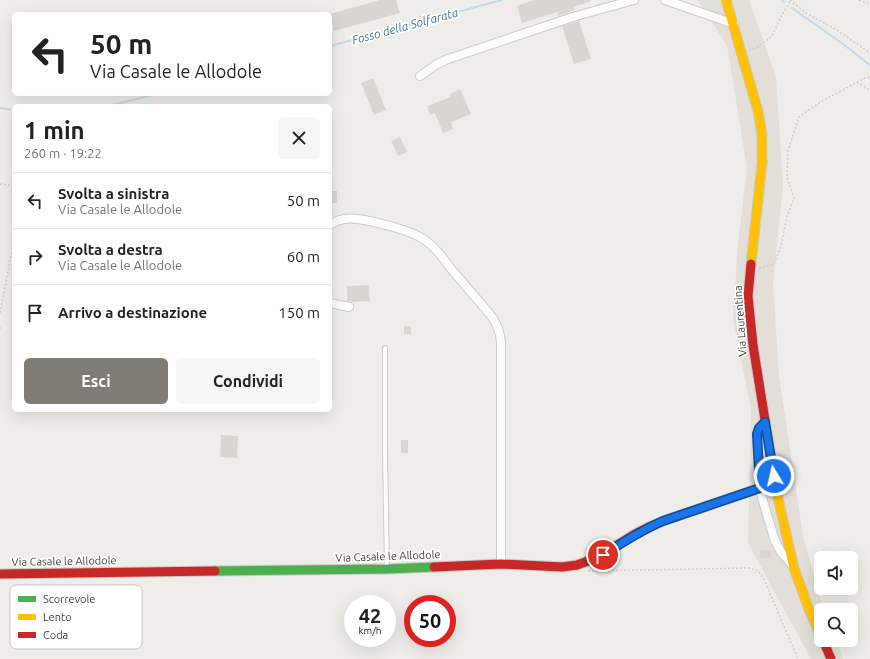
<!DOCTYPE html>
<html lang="it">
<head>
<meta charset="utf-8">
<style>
  :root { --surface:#fff; --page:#f6f6f6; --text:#222; --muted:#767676; --line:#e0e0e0; --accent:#807b75 }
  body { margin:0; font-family:Ubuntu,sans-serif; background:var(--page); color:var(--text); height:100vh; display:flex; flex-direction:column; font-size:15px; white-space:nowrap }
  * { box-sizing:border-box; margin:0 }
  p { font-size:13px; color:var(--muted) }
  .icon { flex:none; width:22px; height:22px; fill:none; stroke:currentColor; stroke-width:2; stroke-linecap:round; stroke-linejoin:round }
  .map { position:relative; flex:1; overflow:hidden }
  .details { position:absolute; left:12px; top:104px; width:320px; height:308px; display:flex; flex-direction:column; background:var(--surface); border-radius:6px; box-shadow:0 4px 16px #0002 }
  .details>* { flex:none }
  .hud { position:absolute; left:12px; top:12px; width:320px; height:84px; border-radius:6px; box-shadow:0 4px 16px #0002; background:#fff; color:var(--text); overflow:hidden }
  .tools { position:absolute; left:814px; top:551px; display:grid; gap:8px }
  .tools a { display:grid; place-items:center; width:44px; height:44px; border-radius:6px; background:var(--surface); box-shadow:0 4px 16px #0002; font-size:20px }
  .speed { position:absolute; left:344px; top:595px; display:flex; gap:8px; font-size:20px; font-weight:700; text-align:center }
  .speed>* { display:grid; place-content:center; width:52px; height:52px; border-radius:50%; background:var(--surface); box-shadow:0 4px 16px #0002; line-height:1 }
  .speed small { font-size:10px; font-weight:400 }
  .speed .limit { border:6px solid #d22; background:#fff; color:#111 }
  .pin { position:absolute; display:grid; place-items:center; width:34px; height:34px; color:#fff; margin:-17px; border:2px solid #fff; border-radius:50%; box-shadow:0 1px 4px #0007 }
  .me { position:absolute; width:44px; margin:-22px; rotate:351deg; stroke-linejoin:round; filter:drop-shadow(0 0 3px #0008) }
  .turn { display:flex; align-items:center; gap:14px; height:84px; padding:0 12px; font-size:18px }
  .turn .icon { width:52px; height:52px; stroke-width:2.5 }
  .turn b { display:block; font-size:28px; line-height:34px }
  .round { display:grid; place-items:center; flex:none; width:42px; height:42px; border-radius:6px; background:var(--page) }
  .headline { display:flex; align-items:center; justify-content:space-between; height:68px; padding:0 12px }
  h1 { font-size:24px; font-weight:700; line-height:30px }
  .primary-button { display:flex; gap:8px; margin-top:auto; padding:8px 12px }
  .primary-button a { flex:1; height:46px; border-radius:6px; background:var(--accent); color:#fff; font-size:16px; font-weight:700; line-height:46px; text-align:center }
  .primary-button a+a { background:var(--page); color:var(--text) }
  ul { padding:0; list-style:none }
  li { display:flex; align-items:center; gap:12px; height:56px; padding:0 12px; border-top:1px solid var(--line) }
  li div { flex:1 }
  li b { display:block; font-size:15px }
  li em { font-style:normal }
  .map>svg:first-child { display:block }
</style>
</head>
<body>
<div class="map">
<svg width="870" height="659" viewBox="0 0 870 659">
  <rect width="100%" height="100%" fill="#efede9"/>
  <path fill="#e3ded8" d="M697,0h52l27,77 7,109 -10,97 6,93 24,160 16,58 5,16h-3v30h15l7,19h-32l-63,-116 3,-134 -18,-90 5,-76 9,-75 -20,-123z"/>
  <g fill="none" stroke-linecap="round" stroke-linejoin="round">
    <path stroke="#bfdae8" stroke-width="2" d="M782,0l2,2
      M792,8l51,36 27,21
      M330,46l172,-46
      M108,106l49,-12
      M0,108l14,2"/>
  </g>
  <path fill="#d9d6d2" d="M380,0h16l4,13 -66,18 -4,-17z
    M534,0h56l1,1 -17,6 1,3 -17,6 -1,-4 -35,11 -5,-17z
    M579,21l12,38 -17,5 -12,-38z
    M373,78l13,32 -12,5 -13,-32z
    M460,89l11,25 -20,8 2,7 -10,4 -8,-20 -5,2 -3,-9 24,-9 -1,-3z
    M400,137l7,15 -9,4 -7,-15z
    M330,191h7v12h-7z
    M369,285l1,16 -18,1 -5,-1v-15z
    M404,326h7v8h-7z
    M221,435l17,1 -1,22 -17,-1z
    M401,440h7v13h-7z
    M760,550h11v8h-11z"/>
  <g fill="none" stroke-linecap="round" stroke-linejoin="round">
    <defs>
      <path id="lane" d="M385,348v102l2,119"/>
      <path id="street" d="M665,0l69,24
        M420,76l17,-12 11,-5 128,-43 58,-16
        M330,225c14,-10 29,-6 44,-3 16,4 32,7 46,15 14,8 23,21 32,33 13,15 27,31 40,47 5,7 8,15 9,25v222
        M330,303l19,4
        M765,422l-6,7 -2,9 3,50 3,13 12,40 6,11 12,14"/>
      <path id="fast" d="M649,527l14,-6 97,-33
        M215,571l172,-2 47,-2"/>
      <path id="slow" d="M726,0l32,111 4,23v29l-11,101
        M765,420l11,69 18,79 14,39 13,30"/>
      <path id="jam" d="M751,264l-3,32 5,49 12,75
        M434,567l67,-3 61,3 15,-2 19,-7 39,-24 14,-7
        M0,574l215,-3
        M823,640l8,19"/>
    </defs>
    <use href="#lane" stroke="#cdcbc7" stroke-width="6"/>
    <use href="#street" stroke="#cdcbc7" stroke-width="10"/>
    <use href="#fast" stroke="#cdc9c1" stroke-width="11"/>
    <use href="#slow" stroke="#cdc9c1" stroke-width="11"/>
    <use href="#jam" stroke="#cdc9c1" stroke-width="11"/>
    <path stroke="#d0cdcb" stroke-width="1.5" stroke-dasharray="2 2" stroke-linecap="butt" d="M790,0l16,13 31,17 33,23
      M859,0l11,4
      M749,50l9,-3 14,-11 10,-21 9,-15
      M857,82l13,8
      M0,184l14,2
      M12,186l1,38 1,4
      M759,268l15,-4 7,-18 6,-29 7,-19 -7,-21 1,-26 11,-34 23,-16 43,-23 5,-1
      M0,313l14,-72
      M0,327v2
      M588,571l162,-3 8,3 5,6 35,82"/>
    <use href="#lane" stroke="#fdfcfc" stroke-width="4"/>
    <use href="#street" stroke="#fdfcfc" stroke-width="8"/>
    <use href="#fast" stroke="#4caf50" stroke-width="9"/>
    <use href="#slow" stroke="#ffc107" stroke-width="9"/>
    <use href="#jam" stroke="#c62828" stroke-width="9"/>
  </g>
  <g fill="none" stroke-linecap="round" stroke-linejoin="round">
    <defs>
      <path id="route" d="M603,555c20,-13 39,-25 60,-34l97,-33 -3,-54 2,-6 6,-6 9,54"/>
    </defs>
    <use href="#route" stroke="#114b97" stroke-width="10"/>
    <use href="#route" stroke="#1a73e8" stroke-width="7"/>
  </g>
  <g text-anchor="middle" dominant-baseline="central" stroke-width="3.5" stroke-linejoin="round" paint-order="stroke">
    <g font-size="11" fill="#443e37" stroke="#fff">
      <text transform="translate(740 321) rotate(-94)">Via Laurentina</text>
      <text transform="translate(388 556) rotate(-2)">Via Casale le Allodole</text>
      <text transform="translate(64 561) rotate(-1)">Via Casale le Allodole</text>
    </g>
    <g font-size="12" font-style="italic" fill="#3b799c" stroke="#fff">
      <text transform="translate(405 26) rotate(-15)">Fosso della Solfarata</text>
    </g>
  </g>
  <rect x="10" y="585" width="132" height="64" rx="6" fill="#fff" stroke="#c7c5c3" stroke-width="1"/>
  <rect x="18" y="596" width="18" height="6" fill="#4caf50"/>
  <rect x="18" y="614" width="18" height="6" fill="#ffc107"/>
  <rect x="18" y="632" width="18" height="6" fill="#c62828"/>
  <g font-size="11" fill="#443e37">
    <text x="43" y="603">Scorrevole</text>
    <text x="43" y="621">Lento</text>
    <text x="43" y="639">Coda</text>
  </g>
</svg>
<div class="tools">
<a><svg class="icon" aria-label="sound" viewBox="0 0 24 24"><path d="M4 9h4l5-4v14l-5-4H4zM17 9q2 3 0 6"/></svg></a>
<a><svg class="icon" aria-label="search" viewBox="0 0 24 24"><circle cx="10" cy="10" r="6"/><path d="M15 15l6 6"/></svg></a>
</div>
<div class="speed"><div>42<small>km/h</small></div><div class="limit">50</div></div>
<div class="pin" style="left:603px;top:555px;background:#d93025"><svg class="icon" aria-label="arrive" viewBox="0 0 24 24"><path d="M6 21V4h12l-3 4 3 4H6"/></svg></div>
<svg class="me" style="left:774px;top:476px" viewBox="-20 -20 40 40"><circle r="17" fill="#1a73e8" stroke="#fff" stroke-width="3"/><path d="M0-11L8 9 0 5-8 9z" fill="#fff"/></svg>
<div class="hud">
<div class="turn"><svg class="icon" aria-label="left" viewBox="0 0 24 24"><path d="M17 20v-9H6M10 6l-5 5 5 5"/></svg><div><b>50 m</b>Via Casale le Allodole</div></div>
</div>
<section class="details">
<div class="headline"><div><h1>1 min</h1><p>260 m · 19:22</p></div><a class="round"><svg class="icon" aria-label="close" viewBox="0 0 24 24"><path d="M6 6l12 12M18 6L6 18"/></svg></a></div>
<ul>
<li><svg class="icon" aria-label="left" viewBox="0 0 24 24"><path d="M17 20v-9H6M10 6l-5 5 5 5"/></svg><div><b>Svolta a sinistra</b><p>Via Casale le Allodole</p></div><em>50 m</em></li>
<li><svg class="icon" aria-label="right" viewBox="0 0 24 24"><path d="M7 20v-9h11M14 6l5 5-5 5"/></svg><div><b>Svolta a destra</b><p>Via Casale le Allodole</p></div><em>60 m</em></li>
<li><svg class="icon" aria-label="arrive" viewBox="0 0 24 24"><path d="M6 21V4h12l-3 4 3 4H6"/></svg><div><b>Arrivo a destinazione</b></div><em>150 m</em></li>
</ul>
<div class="primary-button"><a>Esci</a><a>Condividi</a></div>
</section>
</div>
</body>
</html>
